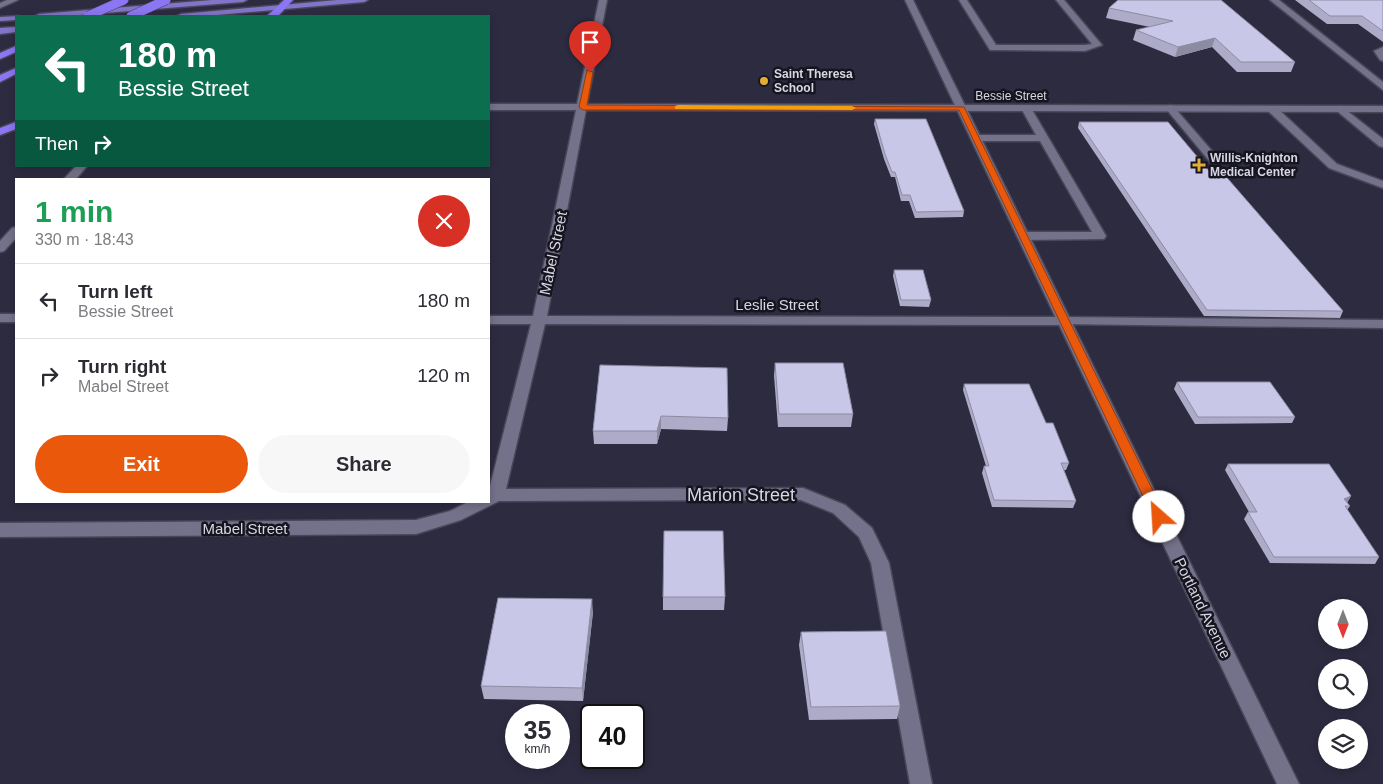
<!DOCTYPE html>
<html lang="en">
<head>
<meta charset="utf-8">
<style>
  :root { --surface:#fff; --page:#f7f7f7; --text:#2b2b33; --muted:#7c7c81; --line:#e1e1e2; --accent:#ea580c }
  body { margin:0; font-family:Helvetica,sans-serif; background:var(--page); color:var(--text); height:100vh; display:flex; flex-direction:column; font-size:19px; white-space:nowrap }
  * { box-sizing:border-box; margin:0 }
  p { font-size:16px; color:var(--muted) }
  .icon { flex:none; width:28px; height:28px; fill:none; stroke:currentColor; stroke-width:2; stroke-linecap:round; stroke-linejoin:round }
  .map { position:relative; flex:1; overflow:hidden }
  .panel { position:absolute; left:15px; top:178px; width:475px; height:325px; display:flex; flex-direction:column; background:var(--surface); border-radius:0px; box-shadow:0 2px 8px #0003 }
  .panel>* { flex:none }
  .hud { position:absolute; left:15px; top:15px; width:475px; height:152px; border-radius:0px; box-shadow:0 2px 8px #0003; background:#0b6e4f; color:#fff; overflow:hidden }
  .needle { width:32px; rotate:180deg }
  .controls { position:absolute; left:1318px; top:599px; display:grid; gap:10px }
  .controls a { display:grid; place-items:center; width:50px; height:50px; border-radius:50%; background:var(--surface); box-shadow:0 2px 8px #0003; font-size:25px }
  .speed { position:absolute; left:505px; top:704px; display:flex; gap:10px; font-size:25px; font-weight:700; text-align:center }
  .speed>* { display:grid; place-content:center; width:65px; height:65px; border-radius:50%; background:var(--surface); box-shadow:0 2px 8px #0003; line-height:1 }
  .speed small { font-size:12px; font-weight:400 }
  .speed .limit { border:2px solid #111; border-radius:8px; background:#fff; color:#111 }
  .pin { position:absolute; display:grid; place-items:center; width:42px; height:42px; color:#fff; margin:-51px -21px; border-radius:50% 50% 50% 0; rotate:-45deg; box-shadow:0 0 5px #0007 }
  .pin .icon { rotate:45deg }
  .me { position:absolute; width:55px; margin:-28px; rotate:334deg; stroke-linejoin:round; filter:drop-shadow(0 0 4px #0008) }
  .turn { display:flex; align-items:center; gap:18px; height:105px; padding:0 20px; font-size:22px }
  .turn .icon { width:65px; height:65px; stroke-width:2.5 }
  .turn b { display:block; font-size:35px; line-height:42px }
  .then { display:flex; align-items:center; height:48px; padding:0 20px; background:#0003; gap:10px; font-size:19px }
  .round { display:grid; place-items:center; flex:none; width:52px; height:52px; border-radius:26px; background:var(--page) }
  .headline { display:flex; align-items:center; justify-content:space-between; height:85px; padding:0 20px }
  h1 { font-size:30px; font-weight:600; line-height:38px; color:#1e9e55 }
  .primary-button { display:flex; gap:10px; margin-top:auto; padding:10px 20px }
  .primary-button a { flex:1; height:58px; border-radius:30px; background:var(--accent); color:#fff; font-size:20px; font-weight:600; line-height:58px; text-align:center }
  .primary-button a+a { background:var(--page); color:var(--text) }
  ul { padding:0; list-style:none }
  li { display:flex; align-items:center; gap:15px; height:75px; padding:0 20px; border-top:1px solid var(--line) }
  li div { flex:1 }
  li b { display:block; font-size:19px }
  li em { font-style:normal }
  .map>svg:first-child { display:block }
</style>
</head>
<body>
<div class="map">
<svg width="1383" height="784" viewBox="0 0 1383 784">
  <rect width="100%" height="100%" fill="#2d2b40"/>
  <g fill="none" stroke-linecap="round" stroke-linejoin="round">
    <defs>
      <path id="lane" d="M959,0h8l29,45h89l7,-1 -36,-44h8l38,45 -17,6 -95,-1z
        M1383,47v14l-3,-1 -6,-9z
        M1026,105l5,3 75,128 -2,3 -81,1 -6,-4 6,-4h69l-52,-91h-64l-5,-3 5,-3h60l-15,-27z
        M1170,105l3,1 46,53 1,2 -1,2h-8l-44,-53 -2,-2z
        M1272,106l4,1 61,57 46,17v7l-54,-20 -61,-57v-4z
        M1341,106l42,33v8l-4,-1 -42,-35v-4z
        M1064,317l319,3v8l-324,-4 -2,-3 2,-3z"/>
      <path id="street" d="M599,0h8l-20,104 796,2v6l-797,-2 -39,206 517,1 7,4 -7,4 -519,-1 -39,165 297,-1 42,17 27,23 17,35 43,221h-22l-39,-221 -12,-26 -26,-24 -32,-13 -302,1 -38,19 -45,14 -416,3v-14l416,-3 34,-9 20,-10h19v-11l42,-166h-42v-8h44l43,-206h-87v-6h88z
        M1270,0h9l104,82v8z
        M76,166h11l-11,13h-12z
        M16,227v11l-12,13 -4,1v-11l12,-13z
        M0,314h16v8h-16z"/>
      <path id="secondary" d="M7,0h11l-18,8v-5z
        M905,0h8l386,784h-22z"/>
      <path id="primary" d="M212,0h35l-4,2 -176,14h-32l4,-2z
        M337,0h31l-4,2 -158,14h-29l4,-2z
        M16,16v4l-16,1v-4l19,-1z
        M0,28l16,-1v5l-16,2z"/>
      <path id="highway" d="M284,0h9l-14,15 -12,1z
        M16,46v6l-16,7v-6z
        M16,68v6l-16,8v-7z
        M16,122v7l-16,6v-7z"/>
    </defs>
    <use href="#lane" stroke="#484657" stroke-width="3"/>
    <use href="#street" stroke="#484657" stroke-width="3"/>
    <use href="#secondary" stroke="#484657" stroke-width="3"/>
    <use href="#primary" stroke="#484657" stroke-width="3"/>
    <use href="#highway" stroke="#484657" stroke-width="3"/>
    <use href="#lane" fill="#74728a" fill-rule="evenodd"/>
    <use href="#street" fill="#74728a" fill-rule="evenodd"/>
    <use href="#secondary" fill="#74728a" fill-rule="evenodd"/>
    <use href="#primary" fill="#8274c9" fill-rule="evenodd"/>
    <use href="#highway" fill="#8c76f3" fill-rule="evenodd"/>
    <defs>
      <path id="highway-bridge" d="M88,16l36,-16
        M131,16l35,-16"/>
    </defs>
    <use href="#highway-bridge" stroke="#484657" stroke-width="10" stroke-linecap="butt"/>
    <use href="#highway-bridge" stroke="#8c76f3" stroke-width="9"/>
  </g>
  <path fill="#adabc7" d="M1118,0l177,62 -4,10h-54l-25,-25 -37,10 -42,-17 3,-10 14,-3 -44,-9 3,-10z
    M1295,0h88v42l-25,-18h-31z
    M875,119l89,92 -1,6 -48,1 -6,-17h-8l-6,-24h-4l-7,-18 -10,-35z
    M1079,122l131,50 133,139 -3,7 -136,-2 -126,-188z
    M894,270l37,30 -2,7 -29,-1 -7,-30z
    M775,363l78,51 -2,13h-73l-4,-51z
    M600,365l128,53 -1,13 -66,-2 -4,15h-63l-1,-13z
    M1177,382l118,35 -3,6 -97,1 -21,-35z
    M964,384l82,39 23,40 -3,7h-2l12,31 -3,7 -81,-1 -10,-34 2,-7h2l-23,-76z
    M1228,464l123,32 -4,7 3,3 -3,4 32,47 -4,7 -105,-1 -26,-44 4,-7h1l-24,-42z
    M663,597h62l-1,13h-61z
    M593,612l-10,89 -99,-2 -3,-13z
    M801,632l99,74 -3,13 -88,1 -10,-75z"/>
  <path fill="#8d8ba2" d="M1215,38l-3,9 -37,10 3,-10z
    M661,416v13l-4,15v-13z
    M1351,496l-4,7 -3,-4z
    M592,599l1,13 -10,89 -1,-13z"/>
  <path fill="#c9c7e7" stroke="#8d8ba2" d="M1118,0h103l74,62h-54l-26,-24 -37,9 -42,-17 37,-9 -64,-13z
    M1309,0h74v31l-21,-15h-32z
    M875,119h51l38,92 -48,1 -6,-17h-8l-7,-23h-3l-7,-18z
    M1079,122h89l42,50h12l121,139 -136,-1z
    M894,270h29l8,30h-30z
    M775,363h68l10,51h-74z
    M600,365l127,3 1,50 -67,-2 -4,15h-64z
    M1177,382h93l25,35h-97z
    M964,384h65l17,39h7l16,40h-8l15,38 -82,-1 -10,-34h5z
    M1228,464h101l22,32 -7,3 6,7h-5l34,51h-105l-26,-45h9z
    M664,531h59l2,66h-62z
    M498,598l94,1 -10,89 -101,-2z
    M886,631l14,75 -89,1 -10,-75z"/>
  <path fill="#ea580c" stroke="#983908" d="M587,70l6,2 -6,33 377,2 202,410 -2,3h-9l-2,-3 -194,-407h-376l-4,-3z"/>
  <path fill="#f59e0b" d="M678,105l174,1 4,2 -4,2 -177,-1v-3z"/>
  <g fill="#e2af34" stroke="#16151f" stroke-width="2">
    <circle cx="764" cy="81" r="5"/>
    <path d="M1196.5 157.5h5v5h5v5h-5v5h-5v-5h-5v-5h5z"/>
  </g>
  <g text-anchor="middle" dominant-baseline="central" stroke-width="5" stroke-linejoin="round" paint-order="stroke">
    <g font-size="12" font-weight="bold" fill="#d7d6e4" stroke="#16151f" text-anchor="start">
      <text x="774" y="74">Saint Theresa<tspan x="774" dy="14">School</tspan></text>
      <text x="1210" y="158">Willis-Knighton<tspan x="1210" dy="14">Medical Center</tspan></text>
    </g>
    <g font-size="12" fill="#d7d6e4" stroke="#16151f">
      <text x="1011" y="96">Bessie Street</text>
    </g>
    <g font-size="15" fill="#d7d6e4" stroke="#16151f">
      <text transform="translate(553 253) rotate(-78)">Mabel Street</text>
      <text x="777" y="304">Leslie Street</text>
      <text x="245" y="528">Mabel Street</text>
      <text transform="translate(1203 608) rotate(64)">Portland Avenue</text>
    </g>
    <g font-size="18" fill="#d7d6e4" stroke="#16151f">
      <text x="741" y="495">Marion Street</text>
    </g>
  </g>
</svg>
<div class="controls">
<a><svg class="needle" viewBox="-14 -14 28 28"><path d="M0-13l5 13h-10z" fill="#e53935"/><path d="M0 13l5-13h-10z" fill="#7c7c81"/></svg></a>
<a><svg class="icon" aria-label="search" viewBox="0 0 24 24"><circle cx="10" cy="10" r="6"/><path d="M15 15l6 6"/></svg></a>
<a><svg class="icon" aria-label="layers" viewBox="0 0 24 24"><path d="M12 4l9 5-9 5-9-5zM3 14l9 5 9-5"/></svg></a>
</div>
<div class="speed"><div>35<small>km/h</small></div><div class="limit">40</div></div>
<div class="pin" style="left:590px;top:72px;background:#d93025"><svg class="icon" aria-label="arrive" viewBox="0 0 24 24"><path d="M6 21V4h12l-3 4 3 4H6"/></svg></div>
<svg class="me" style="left:1159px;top:517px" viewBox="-20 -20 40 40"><circle r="19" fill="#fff"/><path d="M0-13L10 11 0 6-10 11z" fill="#ea580c"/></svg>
<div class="hud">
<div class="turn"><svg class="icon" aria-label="left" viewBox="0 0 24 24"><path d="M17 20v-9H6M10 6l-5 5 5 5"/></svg><div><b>180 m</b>Bessie Street</div></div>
<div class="then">Then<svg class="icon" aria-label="right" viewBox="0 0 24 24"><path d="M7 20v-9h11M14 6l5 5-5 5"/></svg></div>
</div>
<section class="panel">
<div class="headline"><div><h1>1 min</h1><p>330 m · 18:43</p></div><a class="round" style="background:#d93025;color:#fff"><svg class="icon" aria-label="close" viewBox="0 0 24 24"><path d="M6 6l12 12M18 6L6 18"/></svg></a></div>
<ul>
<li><svg class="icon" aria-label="left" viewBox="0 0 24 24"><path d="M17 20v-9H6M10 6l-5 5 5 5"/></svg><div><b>Turn left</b><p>Bessie Street</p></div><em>180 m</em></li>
<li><svg class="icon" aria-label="right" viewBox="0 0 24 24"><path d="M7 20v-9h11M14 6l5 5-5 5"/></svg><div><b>Turn right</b><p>Mabel Street</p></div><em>120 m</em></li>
</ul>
<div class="primary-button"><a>Exit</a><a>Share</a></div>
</section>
</div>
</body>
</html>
